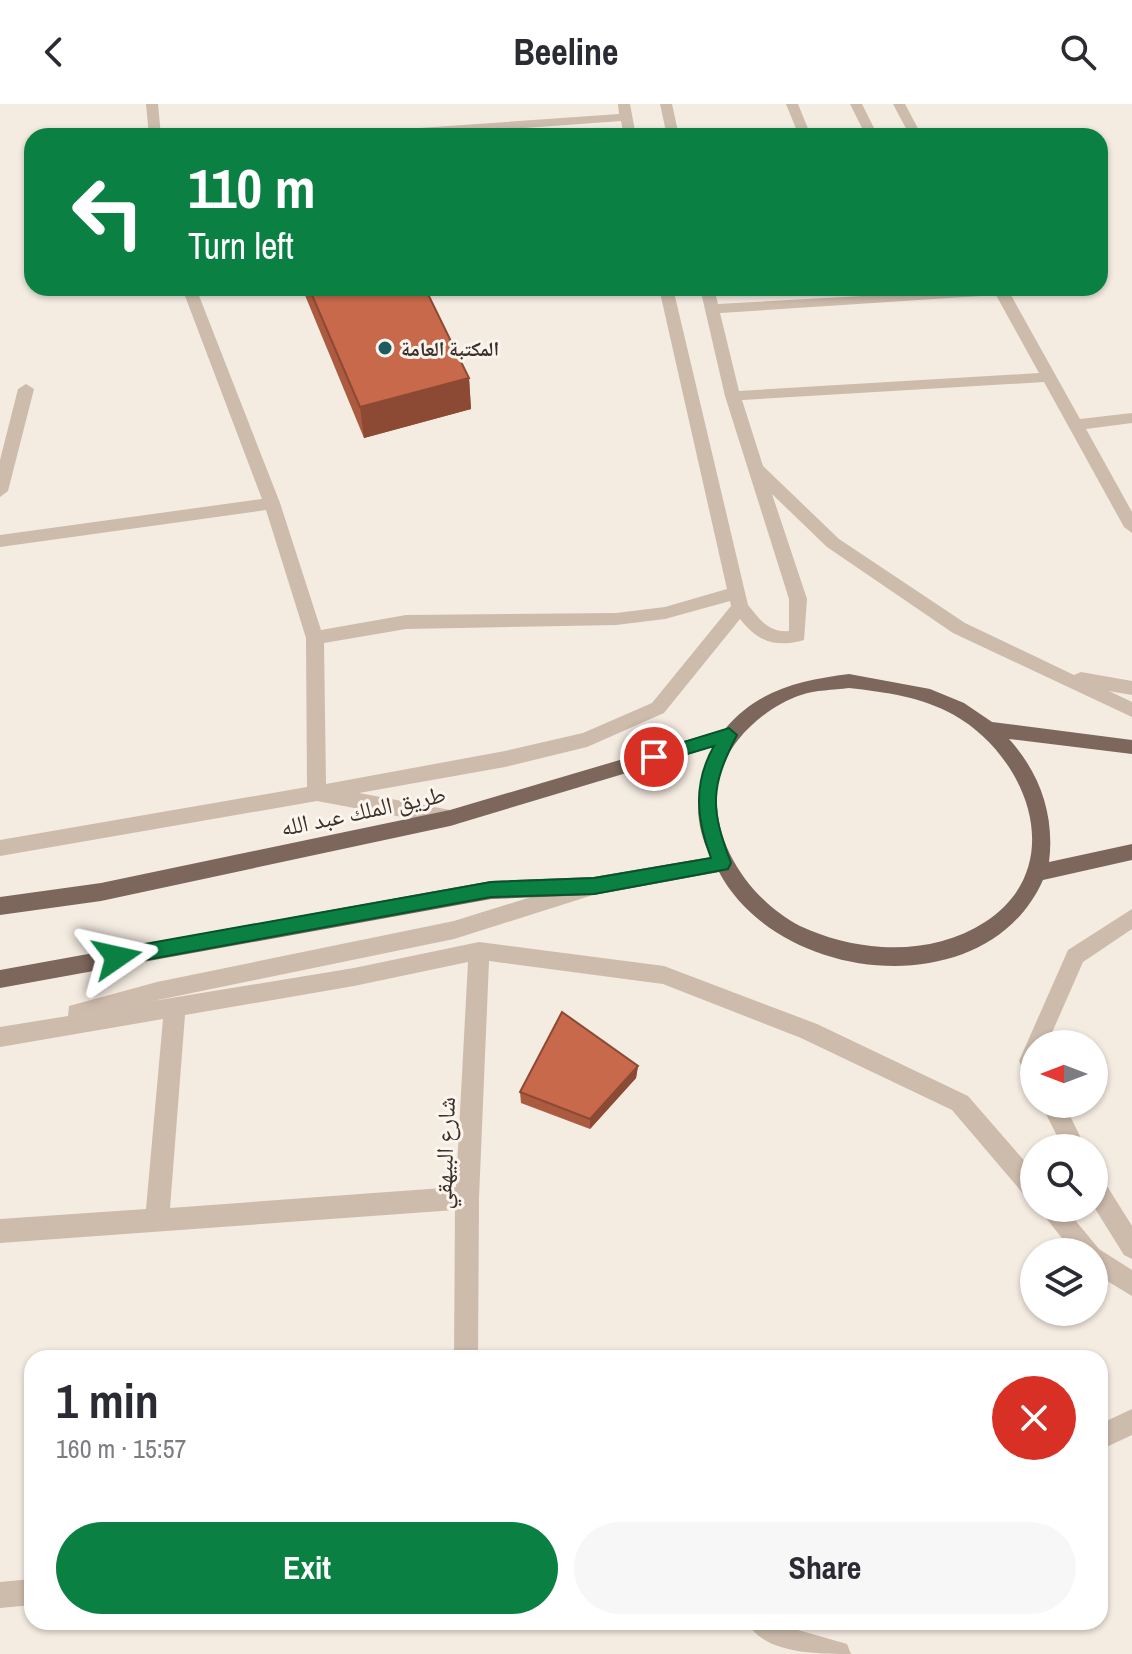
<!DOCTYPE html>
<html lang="en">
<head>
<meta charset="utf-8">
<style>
  :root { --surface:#fff; --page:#f7f7f7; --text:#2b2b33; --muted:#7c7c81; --accent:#0b8043 }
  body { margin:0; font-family:"Archivo Narrow","Noto Naskh Arabic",sans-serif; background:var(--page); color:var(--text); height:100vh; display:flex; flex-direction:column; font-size:30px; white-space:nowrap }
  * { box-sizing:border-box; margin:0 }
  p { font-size:26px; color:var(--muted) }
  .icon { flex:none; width:44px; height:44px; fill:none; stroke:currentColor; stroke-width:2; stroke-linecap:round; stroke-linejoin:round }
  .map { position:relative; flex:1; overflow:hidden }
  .details { position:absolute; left:24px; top:1246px; width:1084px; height:280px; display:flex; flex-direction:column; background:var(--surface); border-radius:24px; box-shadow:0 2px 6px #0004 }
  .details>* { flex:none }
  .top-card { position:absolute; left:24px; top:24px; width:1084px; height:168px; border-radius:24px; box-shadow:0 2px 6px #0004; background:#0b8043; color:#fff; overflow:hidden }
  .needle { width:52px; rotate:270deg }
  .tools { position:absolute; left:1020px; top:926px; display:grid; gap:16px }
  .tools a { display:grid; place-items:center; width:88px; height:88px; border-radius:50%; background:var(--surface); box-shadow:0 2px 6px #0004; font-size:40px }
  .pin { position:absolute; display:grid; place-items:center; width:68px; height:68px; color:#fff; margin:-34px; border:4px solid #fff; border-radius:50%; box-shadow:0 2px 8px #0007 }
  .me { position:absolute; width:88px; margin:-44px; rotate:79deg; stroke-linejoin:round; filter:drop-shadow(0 0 6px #0008) }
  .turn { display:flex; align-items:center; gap:28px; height:168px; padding:0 32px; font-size:36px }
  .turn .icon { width:104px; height:104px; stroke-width:2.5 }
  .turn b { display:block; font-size:56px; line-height:68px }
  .round { display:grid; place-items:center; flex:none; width:84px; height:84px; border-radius:42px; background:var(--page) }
  .headline { display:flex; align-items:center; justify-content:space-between; height:136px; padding:0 32px }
  h1 { font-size:48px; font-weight:700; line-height:60px }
  .primary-button { display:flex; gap:16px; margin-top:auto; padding:16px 32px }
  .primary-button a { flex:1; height:92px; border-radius:48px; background:var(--accent); color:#fff; font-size:32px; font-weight:700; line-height:92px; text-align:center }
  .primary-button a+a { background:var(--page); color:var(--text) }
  header { display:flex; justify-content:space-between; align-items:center; height:104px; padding:0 32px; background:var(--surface); font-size:36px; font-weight:700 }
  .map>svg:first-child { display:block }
</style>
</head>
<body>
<header><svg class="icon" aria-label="back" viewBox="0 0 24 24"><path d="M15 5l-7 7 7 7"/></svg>Beeline<svg class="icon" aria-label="search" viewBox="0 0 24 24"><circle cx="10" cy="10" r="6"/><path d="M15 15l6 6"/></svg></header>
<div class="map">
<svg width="1132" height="1550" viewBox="0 0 1132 1550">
  <rect width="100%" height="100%" fill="#f4ebe1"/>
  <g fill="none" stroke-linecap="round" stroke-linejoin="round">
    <path fill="#cdbbac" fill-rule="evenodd" d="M146,0h12l3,32h-12z
      M618,0h12l6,32h-12l-3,-15 -206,15h-59l6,-4 257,-18z
      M660,0h12l7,32h-12z
      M786,0h12l13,32h-12z
      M850,0h12l16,32h-12z
      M893,0h12l17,32h-12z
      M182,184h14l84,215 41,127 85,-15 210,-2 49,-6 62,-18 -68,-301h14l75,317c12,15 21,28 41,26v-32l-64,-203 -25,-108h14l4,16 289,-16 73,131 52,-6v10l-46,6 46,83v21l-8,-6 -80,-145 -302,18 21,66 76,73 126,84 109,52 7,-3 51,9v14l-23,-4 23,11v15l-179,-84 -126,-86 -55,-53 35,105 -3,41c-28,8 -46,2 -64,-21l-76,94 -77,34 -82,20 -146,26 91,17 7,2 3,6 -3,6 -7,2 -133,-25 -317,55v-16l307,-53 -1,-149 -40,-128 -266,37v-12l262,-36zM996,191l43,78 -300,18 -19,-78zM730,497l1,5 -79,97 -69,30 -78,18 -179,33 -2,-141 82,-14 210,-4 49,-6z
      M26,280l8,5 -26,102 -8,6v-37l18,-71z
      M586,776l7,3 3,6 -3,6 -139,44 -301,62 201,-33 125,-26 185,24 153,58 151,72 66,76v28l-8,-3 -74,-87 -151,-72 -138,-54 -174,-23 -10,237 -1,160h-24l1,-148 -455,33v-24l146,-10 17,-190 -163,28v-20l68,-11 1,-10 88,-24 297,-61zM468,858l-12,225 -286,21 15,-193 169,-29z
      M1132,805v20l-49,33 -36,82h-13v35l-8,-3 -7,-15 49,-111z
      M1041,1000h23l22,44h-23z
      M1094,1071l8,3 30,48v33l-8,-4 -30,-48z
      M1038,1104h27l34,41 33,21v26l-38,-23v-21h-21z
      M1132,1305v26l-32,15v-26z
      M32,1475v26l-32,3v-26z
      M747,1518h39l12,8 49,14 4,10c-35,0 -87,0 -104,-32z"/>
    <path fill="#7d675c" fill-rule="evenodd" d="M849,570l81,15 34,14 28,19 140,18v14l-123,-15c31,34 46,77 40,123l83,-18v16l-89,20c-56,126 -264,105 -324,-8l-125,23 -103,4 -491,89v-18l491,-89 103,-4 117,-20c-19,-36 -16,-74 2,-110l-263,79 -349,75 -101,14v-18l101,-14 349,-73 275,-81c32,-39 76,-49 124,-55zM849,584c36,4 73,9 105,27 74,42 116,152 31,207 -31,20 -66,27 -103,25 -29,-2 -56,-9 -82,-21 -64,-33 -113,-122 -62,-186 16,-20 39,-37 63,-45 15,-5 32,-5 48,-7z"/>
  </g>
  <path fill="#ac5a40" d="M302,184h123l44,90 2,31 -107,29z
    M638,962l-2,12 -46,51 -69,-26 -1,-11z"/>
  <path fill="#8c4a34" d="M469,274l2,31 -107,29 -4,-31z
    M638,962l-2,12 -46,51v-10z"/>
  <path fill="#c8694b" stroke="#8c4a34" stroke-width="2" d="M309,184h116l44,90 -109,29z
    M562,908l76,54 -48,53 -70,-27z"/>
  <path fill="#0b8043" stroke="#07532c" stroke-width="2" d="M729,624l8,7c-27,52 -27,73 -6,128l-3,6 -134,25 -103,3 -374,68 -7,-2 -2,-6 2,-6 7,-2 374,-67 103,-4 117,-20c-15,-40 -18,-75 3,-112l-60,18 -8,-7 2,-4z"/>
  <circle fill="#1f5a5e" stroke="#fbf5ee" stroke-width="3" cx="385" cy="244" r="8"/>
  <g text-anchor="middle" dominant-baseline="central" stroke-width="6" stroke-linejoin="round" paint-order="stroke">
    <g font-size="20" font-weight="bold" fill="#3b302b" stroke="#fbf5ee" text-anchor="start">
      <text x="401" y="244">المكتبة العامة</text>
    </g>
    <g font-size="24" fill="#3b302b" stroke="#fbf5ee">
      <text transform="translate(363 706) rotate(-12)">طريق الملك عبد الله</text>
      <text transform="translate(444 1049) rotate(-88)">شارع البيهقي</text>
    </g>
  </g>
</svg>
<div class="tools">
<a><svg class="needle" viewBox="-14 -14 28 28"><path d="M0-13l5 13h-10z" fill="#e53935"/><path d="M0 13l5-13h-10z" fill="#7c7c81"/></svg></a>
<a><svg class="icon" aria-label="search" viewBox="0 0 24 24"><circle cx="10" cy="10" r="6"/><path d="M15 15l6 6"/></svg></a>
<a><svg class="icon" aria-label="layers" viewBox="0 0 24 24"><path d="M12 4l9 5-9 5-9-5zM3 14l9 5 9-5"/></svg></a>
</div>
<div class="pin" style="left:654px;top:653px;background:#d93025"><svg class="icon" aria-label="arrive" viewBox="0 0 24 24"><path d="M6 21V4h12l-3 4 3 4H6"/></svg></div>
<svg class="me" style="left:117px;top:853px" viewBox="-20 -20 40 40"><path d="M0-17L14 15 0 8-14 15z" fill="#0b8043" stroke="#fff" stroke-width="4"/></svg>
<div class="top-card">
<div class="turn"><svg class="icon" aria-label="left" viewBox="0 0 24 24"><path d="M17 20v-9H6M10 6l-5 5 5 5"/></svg><div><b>110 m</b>Turn left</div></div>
</div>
<section class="details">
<div class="headline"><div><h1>1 min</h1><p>160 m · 15:57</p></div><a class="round" style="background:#d93025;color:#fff"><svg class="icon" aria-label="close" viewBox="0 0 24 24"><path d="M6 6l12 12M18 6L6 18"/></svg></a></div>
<div class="primary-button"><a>Exit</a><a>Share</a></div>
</section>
</div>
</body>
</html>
